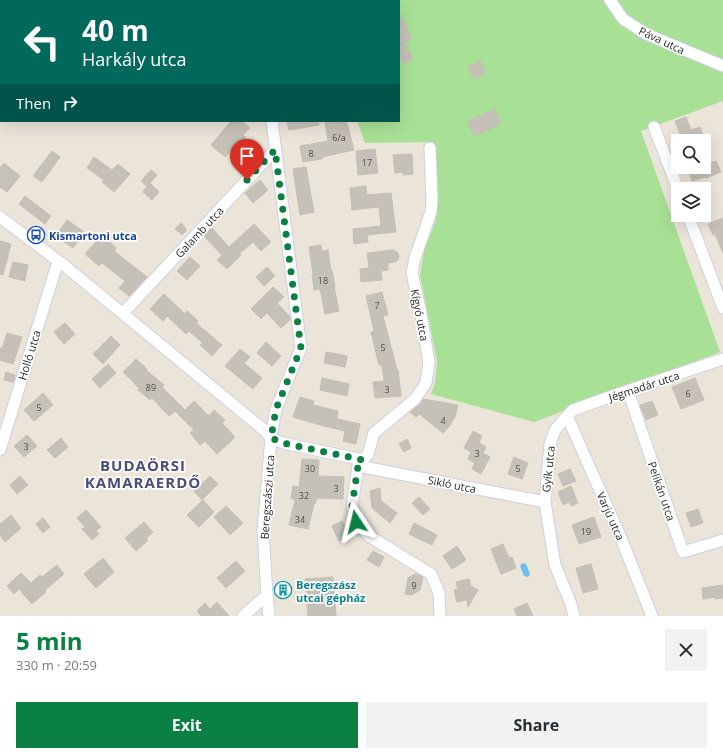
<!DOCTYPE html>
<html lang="en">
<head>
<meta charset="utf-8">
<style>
  :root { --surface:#fff; --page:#f2f2f3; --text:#2b2b33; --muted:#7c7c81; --accent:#0b8043 }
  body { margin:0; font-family:"Open Sans",sans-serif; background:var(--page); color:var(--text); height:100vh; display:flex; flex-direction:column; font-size:15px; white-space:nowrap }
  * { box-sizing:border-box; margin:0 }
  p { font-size:13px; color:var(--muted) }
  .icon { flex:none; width:22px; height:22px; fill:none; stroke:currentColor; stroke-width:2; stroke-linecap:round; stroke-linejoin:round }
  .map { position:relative; height:616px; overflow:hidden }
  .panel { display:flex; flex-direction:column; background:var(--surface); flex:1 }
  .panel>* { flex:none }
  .banner { position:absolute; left:0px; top:0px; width:400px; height:122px; box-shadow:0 4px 16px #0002; background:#00695c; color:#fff; overflow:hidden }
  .buttons { position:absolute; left:671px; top:134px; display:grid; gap:8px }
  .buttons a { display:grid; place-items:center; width:40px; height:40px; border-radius:0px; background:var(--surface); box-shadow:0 4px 16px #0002; font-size:20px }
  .pin { position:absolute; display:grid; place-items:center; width:34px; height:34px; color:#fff; margin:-41px -17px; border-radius:50% 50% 50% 0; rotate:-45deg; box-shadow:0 0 4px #0007 }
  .pin .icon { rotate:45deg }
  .me { position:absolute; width:44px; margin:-22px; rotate:350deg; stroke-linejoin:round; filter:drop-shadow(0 0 3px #0008) }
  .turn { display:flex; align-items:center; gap:14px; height:84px; padding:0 16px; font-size:18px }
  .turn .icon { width:52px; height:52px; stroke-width:2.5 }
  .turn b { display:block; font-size:28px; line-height:34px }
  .then { display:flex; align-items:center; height:38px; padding:0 16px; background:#0003; gap:8px; font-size:15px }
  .round { display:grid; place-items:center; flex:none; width:42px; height:42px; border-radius:0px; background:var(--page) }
  .summary { display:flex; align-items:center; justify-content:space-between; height:68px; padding:0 16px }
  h1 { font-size:24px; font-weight:700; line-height:30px; color:var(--accent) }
  .cta { display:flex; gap:8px; margin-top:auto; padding:8px 16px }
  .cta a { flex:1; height:46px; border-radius:0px; background:var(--accent); color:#fff; font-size:16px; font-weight:700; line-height:46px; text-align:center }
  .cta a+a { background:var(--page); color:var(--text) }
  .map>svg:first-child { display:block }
</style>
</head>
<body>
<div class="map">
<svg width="723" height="616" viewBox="0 0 723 616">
  <rect width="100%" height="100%" fill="#eae4d9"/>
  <path fill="#a8e096" d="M251,0h472v101l-82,30 79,221 -186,70 -103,-28 4,-11 2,-22 -17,-86 4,-24 12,-31 -3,-78 -68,1 -8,-22h42v-120h-148z"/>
  <path fill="#6ebeeb" d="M522,563l4,1 4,10 -2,3 -4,-1 -4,-10z"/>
  <path fill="#c5c1b9" stroke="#c5c0b3" d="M399,12l13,27 -8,4 9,16 -10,5 -4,-8z
    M480,61l6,12 -12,6 -6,-12z
    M495,109l6,15 -27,12 -7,-15z
    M686,117l5,13 9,-3 5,14h-22l-8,-20z
    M231,121h11l8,7 -7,7 17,19 -14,12 -14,-17 -7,8 -14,-12z
    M287,121h31l1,4 -30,5z
    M334,121h10l3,2 7,27 -32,7v2l-19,3 -3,-16 28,-5 -3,-19z
    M375,149l3,24 -20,2 -2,-24z
    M52,151l8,6 -18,25 -9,-6z
    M412,154l1,20 -10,1v-3l-8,1 -2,-18z
    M94,157l18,13 6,-6 12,10 -16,18 -12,-10 2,-2 -17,-12z
    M716,161l5,11 -15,6 -1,-1 -13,4 -4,-12 6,-2h10v-2z
    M4,163l16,13 -13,16 -7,-5v-19z
    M306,167l8,45 -14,3 -7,-46z
    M151,170l6,5 -7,8 9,9 -7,8 -9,-8 4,-6 -6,-5z
    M260,180l8,10 -15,13 -8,-10z
    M366,186l1,9 24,-2 5,39 -29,3 1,7 -14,2 -1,-15 28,-3 -2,-19 -27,3 -2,-22z
    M25,196l26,20 -6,8 -26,-20z
    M723,218v35l-8,-19 -2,1 -5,-11z
    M67,220l17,12 -11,16 -17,-12z
    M181,223l6,7 -5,5 -7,-6z
    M254,224l17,18 -10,9 -8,-9 -14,12 2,1 -14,14 -10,-9 5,-5 -18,-19 8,-8 17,19z
    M102,235l14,13 -2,3 33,26 -18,19 -10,-8 6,-7 -23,-18 -3,3 -14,-12z
    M0,241l11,3 -8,31 -3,-1z
    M321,245l1,6 6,-1 3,21h1l3,15h-1l5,25 -14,3 -5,-25 -6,1 -2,-16h1l-4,-27z
    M393,250l4,2 2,4 -1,4 -4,2 -6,1v7l-7,1 1,9 -21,2 -1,-13 9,-1 -2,-15z
    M190,257l10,9 -13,14 -10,-9z
    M13,262l15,3 -3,16 -16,-4z
    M267,267l8,9 -11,10 -8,-9z
    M273,287l11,10 -7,6 13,14v3l-9,8 -14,-15 -6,6 -10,-10z
    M382,292l6,23 -5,1 14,54h1l3,26 -26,2 -2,-16 11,-1 -2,-16h-3l-8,-33 3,-1 -8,-35z
    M164,294l21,20 2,-3 11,10 -2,2 26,22 -10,11 -12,-11 3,-2 -14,-12 -3,3 -19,-18 -4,5 -13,-12z
    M65,323l10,11 -11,10 -10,-12z
    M7,333l15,4 -9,27 -13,-4v-12l2,1z
    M111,336l9,9 -17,19 -10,-10z
    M266,342l15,14 -9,10 -15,-13z
    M240,349l10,8 -6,6 18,15 -9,11 -28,-23z
    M326,352l21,4 -2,11 -21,-4z
    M136,359l11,10 -1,1 18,15 -2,2 23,23 9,-9 15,15 5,-6 11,10 -3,3 13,14 -18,17 -12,-13 -5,4 -10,-12 4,-3 -19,-19 -6,5 -17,-18 -2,2 -12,-10 1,-2 -16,-16z
    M108,364l8,9 -16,15 -8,-9z
    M6,372l9,3 -2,7 -9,-2z
    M322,378l27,6 -2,12 -27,-6z
    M695,378l9,22 -23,9 -9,-22z
    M43,393l10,12 -19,16 -10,-11z
    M300,397l14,4 -1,4 25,6 -1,8 23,5 -4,20 -13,-3 2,-10 -25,-6 -27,-8z
    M423,399l35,6 -3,12 -6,10 -6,6 -24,-19 -3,3 -6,-5 10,-8z
    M652,401l6,14 -12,5 -6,-15z
    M473,431l9,5 -3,7 7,4 -3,6 7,4 -9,17 -9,-5 3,-6 -7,-4 3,-7 -7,-4z
    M27,435l10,11 -13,11 -10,-11z
    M61,438l7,9 -13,11 -8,-8z
    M407,439l4,9 -7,4 -5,-8z
    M514,457l14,6 -6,16 -14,-5z
    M302,459l17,1 -1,16 26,1 -1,22 -26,-1 -2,6h-1l-6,25 -19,-4 6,-25 -4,-2 2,-12 6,1z
    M570,469l6,12 -13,5 -5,-12z
    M20,476l8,9 -11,9 -7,-9z
    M210,476l8,8 -16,16 -8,-9z
    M571,486l7,17 -7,3 -2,-4 -6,3 -5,-13z
    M380,488l1,13 16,12 -7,10 -18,-15 -2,-17z
    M419,497l11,12 -7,6 -11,-12z
    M203,500l11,12 -15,15 -12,-12z
    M226,506l17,17 -13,12 -16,-18z
    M698,509l5,14 -12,4 -5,-14z
    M86,510l15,17 -5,4 3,3 -7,6 -10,-11 3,-2 -8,-9z
    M11,515l10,13 -16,14 -5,-7v-11z
    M594,517l7,20 -22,7 -7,-19z
    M43,518l7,9 -7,6 -7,-9z
    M342,521l8,15 -11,5 -7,-15z
    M144,522l9,10 -7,7 2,1 -12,11 -11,-13z
    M414,523l23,12 -5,10 -23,-11z
    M503,544l6,14 3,-1 4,11 -15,6 -10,-25z
    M457,546l9,14 -14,9 -9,-13z
    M373,551l11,6 -5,10 -12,-7z
    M103,558l11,14 -18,16 -12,-14z
    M236,561l9,10 -19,17 -9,-10z
    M591,564l7,25 -15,4 -7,-25z
    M57,565l7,9 -19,16 1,2 -14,12 -13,-15 -5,5 -7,-8 14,-13 10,10 9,-8 2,2z
    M415,574l4,1 4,2 -3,13 -8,5 -7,-1 3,-16z
    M333,577l3,39h-28l-3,-37z
    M469,579l2,7 7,4 -10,17 -1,-7 -10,2 -3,-12 4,-1 -2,-7z
    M723,585v13l-8,1v-2l-12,2 -1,-11z
    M217,602l12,14h-28l-4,-5 8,-8 5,6z
    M527,603l6,13h-16l-3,-7z"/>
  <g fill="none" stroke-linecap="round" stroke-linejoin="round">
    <defs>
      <path id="minor" d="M243,0v1
        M610,0l13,19 23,15 77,32
        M654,127l24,62
        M430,148l2,52 -1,12 -16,46 -3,15 8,36 9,53 -3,21 -11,16 -41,34 -6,21 -10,12 -6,40 4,16 13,14 62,38 8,19 1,23
        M688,215l35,93
        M0,217l65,49 199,164 7,8 12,5 80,17
        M123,313l152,-163
        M628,391l55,161 40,-12
        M567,416l54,122 31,78
        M0,450l58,-189
        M358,466l187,36
        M243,616l24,-21
        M269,616l-2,-21 -4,-64 8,-93 5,-29 25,-61 -29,-227
        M574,616l-3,-12 -16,-39 -10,-63 5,-58 5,-14 12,-14 6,-6 42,-15 108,-36"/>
    </defs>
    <use href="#minor" stroke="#cfd0e1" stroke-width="13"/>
    <use href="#minor" stroke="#fff" stroke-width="11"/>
  </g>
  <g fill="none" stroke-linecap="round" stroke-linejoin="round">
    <path stroke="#0b8043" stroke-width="7" stroke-dasharray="0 12.6" d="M247,180l28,-30 26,198 -25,61 -5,29 12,5 80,17 -5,6 -6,40 4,16"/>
  </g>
  <defs>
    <symbol id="bus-ring" viewBox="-11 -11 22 22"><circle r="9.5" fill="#fff" stroke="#1a4fb4" stroke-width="1.5"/><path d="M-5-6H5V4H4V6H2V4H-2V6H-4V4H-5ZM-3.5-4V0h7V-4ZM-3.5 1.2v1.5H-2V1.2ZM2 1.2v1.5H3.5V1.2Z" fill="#1a4fb4"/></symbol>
    <symbol id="building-ring" viewBox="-11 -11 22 22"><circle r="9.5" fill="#fff" stroke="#0f9aa8" stroke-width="1.5"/><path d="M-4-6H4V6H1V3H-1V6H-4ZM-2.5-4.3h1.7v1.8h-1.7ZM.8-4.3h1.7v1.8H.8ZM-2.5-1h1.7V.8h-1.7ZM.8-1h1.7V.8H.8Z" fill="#0f9aa8"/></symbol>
  </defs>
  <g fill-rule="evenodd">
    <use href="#bus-ring" x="26" y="225" width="20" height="20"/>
    <use href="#building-ring" x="273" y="580" width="20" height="20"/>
  </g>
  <g text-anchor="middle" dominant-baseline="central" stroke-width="3.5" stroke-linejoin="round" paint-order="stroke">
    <g font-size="9" fill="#4f4e4c">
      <text x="339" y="137">6/a</text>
      <text x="311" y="153">8</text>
      <text x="367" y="162">17</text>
      <text x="323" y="280">18</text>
      <text x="377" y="305">7</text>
      <text x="383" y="347">5</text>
      <text x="151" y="387">89</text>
      <text x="387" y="389">3</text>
      <text x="688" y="393">6</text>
      <text x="39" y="407">5</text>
      <text x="443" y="420">4</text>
      <text x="26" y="446">3</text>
      <text x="477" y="453">3</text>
      <text x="310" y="468">30</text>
      <text x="518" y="468">5</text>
      <text x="336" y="488">3</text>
      <text x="304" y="495">32</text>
      <text x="300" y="519">34</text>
      <text x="586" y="531">19</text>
      <text x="414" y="585">9</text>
    </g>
    <g font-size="11" fill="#282828" stroke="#fff">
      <text transform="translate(662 40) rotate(25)">Páva utca</text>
      <text transform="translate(199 232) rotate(-47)">Galamb utca</text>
      <text transform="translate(420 315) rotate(79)">Kígyó utca</text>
      <text transform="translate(29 355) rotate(-73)">Holló utca</text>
      <text transform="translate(644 386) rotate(-18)">Jégmadár utca</text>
      <text transform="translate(548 469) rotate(-84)">Gyík utca</text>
      <text transform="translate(452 484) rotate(11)">Sikló utca</text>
      <text transform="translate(662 491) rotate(71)">Pelikán utca</text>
      <text transform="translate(267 497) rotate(-86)">Beregszászi utca</text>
      <text transform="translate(611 516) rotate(66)">Varjú utca</text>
    </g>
    <g font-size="11" font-weight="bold" fill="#164399" stroke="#fff" text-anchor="start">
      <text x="49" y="235">Kismartoni utca</text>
    </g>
    <g font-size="11" font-weight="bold" fill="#0d838f" stroke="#fff" text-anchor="start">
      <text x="296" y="584">Beregszász<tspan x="296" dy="13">utcai gépház</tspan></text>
    </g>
    <g font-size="15" font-weight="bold" letter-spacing="1" fill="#4a4d77" stroke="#fff">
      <text x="143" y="465">BUDAÖRSI<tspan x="143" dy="17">KAMARAERDŐ</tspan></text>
    </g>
  </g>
</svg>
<div class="buttons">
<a><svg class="icon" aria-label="search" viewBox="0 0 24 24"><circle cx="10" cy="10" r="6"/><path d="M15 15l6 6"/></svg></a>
<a><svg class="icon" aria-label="layers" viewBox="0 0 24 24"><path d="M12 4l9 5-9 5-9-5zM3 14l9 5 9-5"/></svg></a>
</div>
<div class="pin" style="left:247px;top:180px;background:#d93025"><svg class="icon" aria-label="arrive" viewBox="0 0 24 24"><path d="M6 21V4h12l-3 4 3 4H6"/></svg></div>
<svg class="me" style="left:356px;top:522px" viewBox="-20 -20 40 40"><path d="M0-17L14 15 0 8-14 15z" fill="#0b8043" stroke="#fff" stroke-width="4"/></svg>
<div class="banner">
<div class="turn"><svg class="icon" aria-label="left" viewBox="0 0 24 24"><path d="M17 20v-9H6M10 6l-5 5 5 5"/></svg><div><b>40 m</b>Harkály utca</div></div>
<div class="then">Then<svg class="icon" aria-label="right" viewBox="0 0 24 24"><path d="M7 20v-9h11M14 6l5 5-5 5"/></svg></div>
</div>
</div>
<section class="panel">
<div class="summary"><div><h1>5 min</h1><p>330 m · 20:59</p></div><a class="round"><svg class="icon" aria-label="close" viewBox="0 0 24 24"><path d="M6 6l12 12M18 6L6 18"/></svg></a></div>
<div class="cta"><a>Exit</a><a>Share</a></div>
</section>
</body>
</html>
